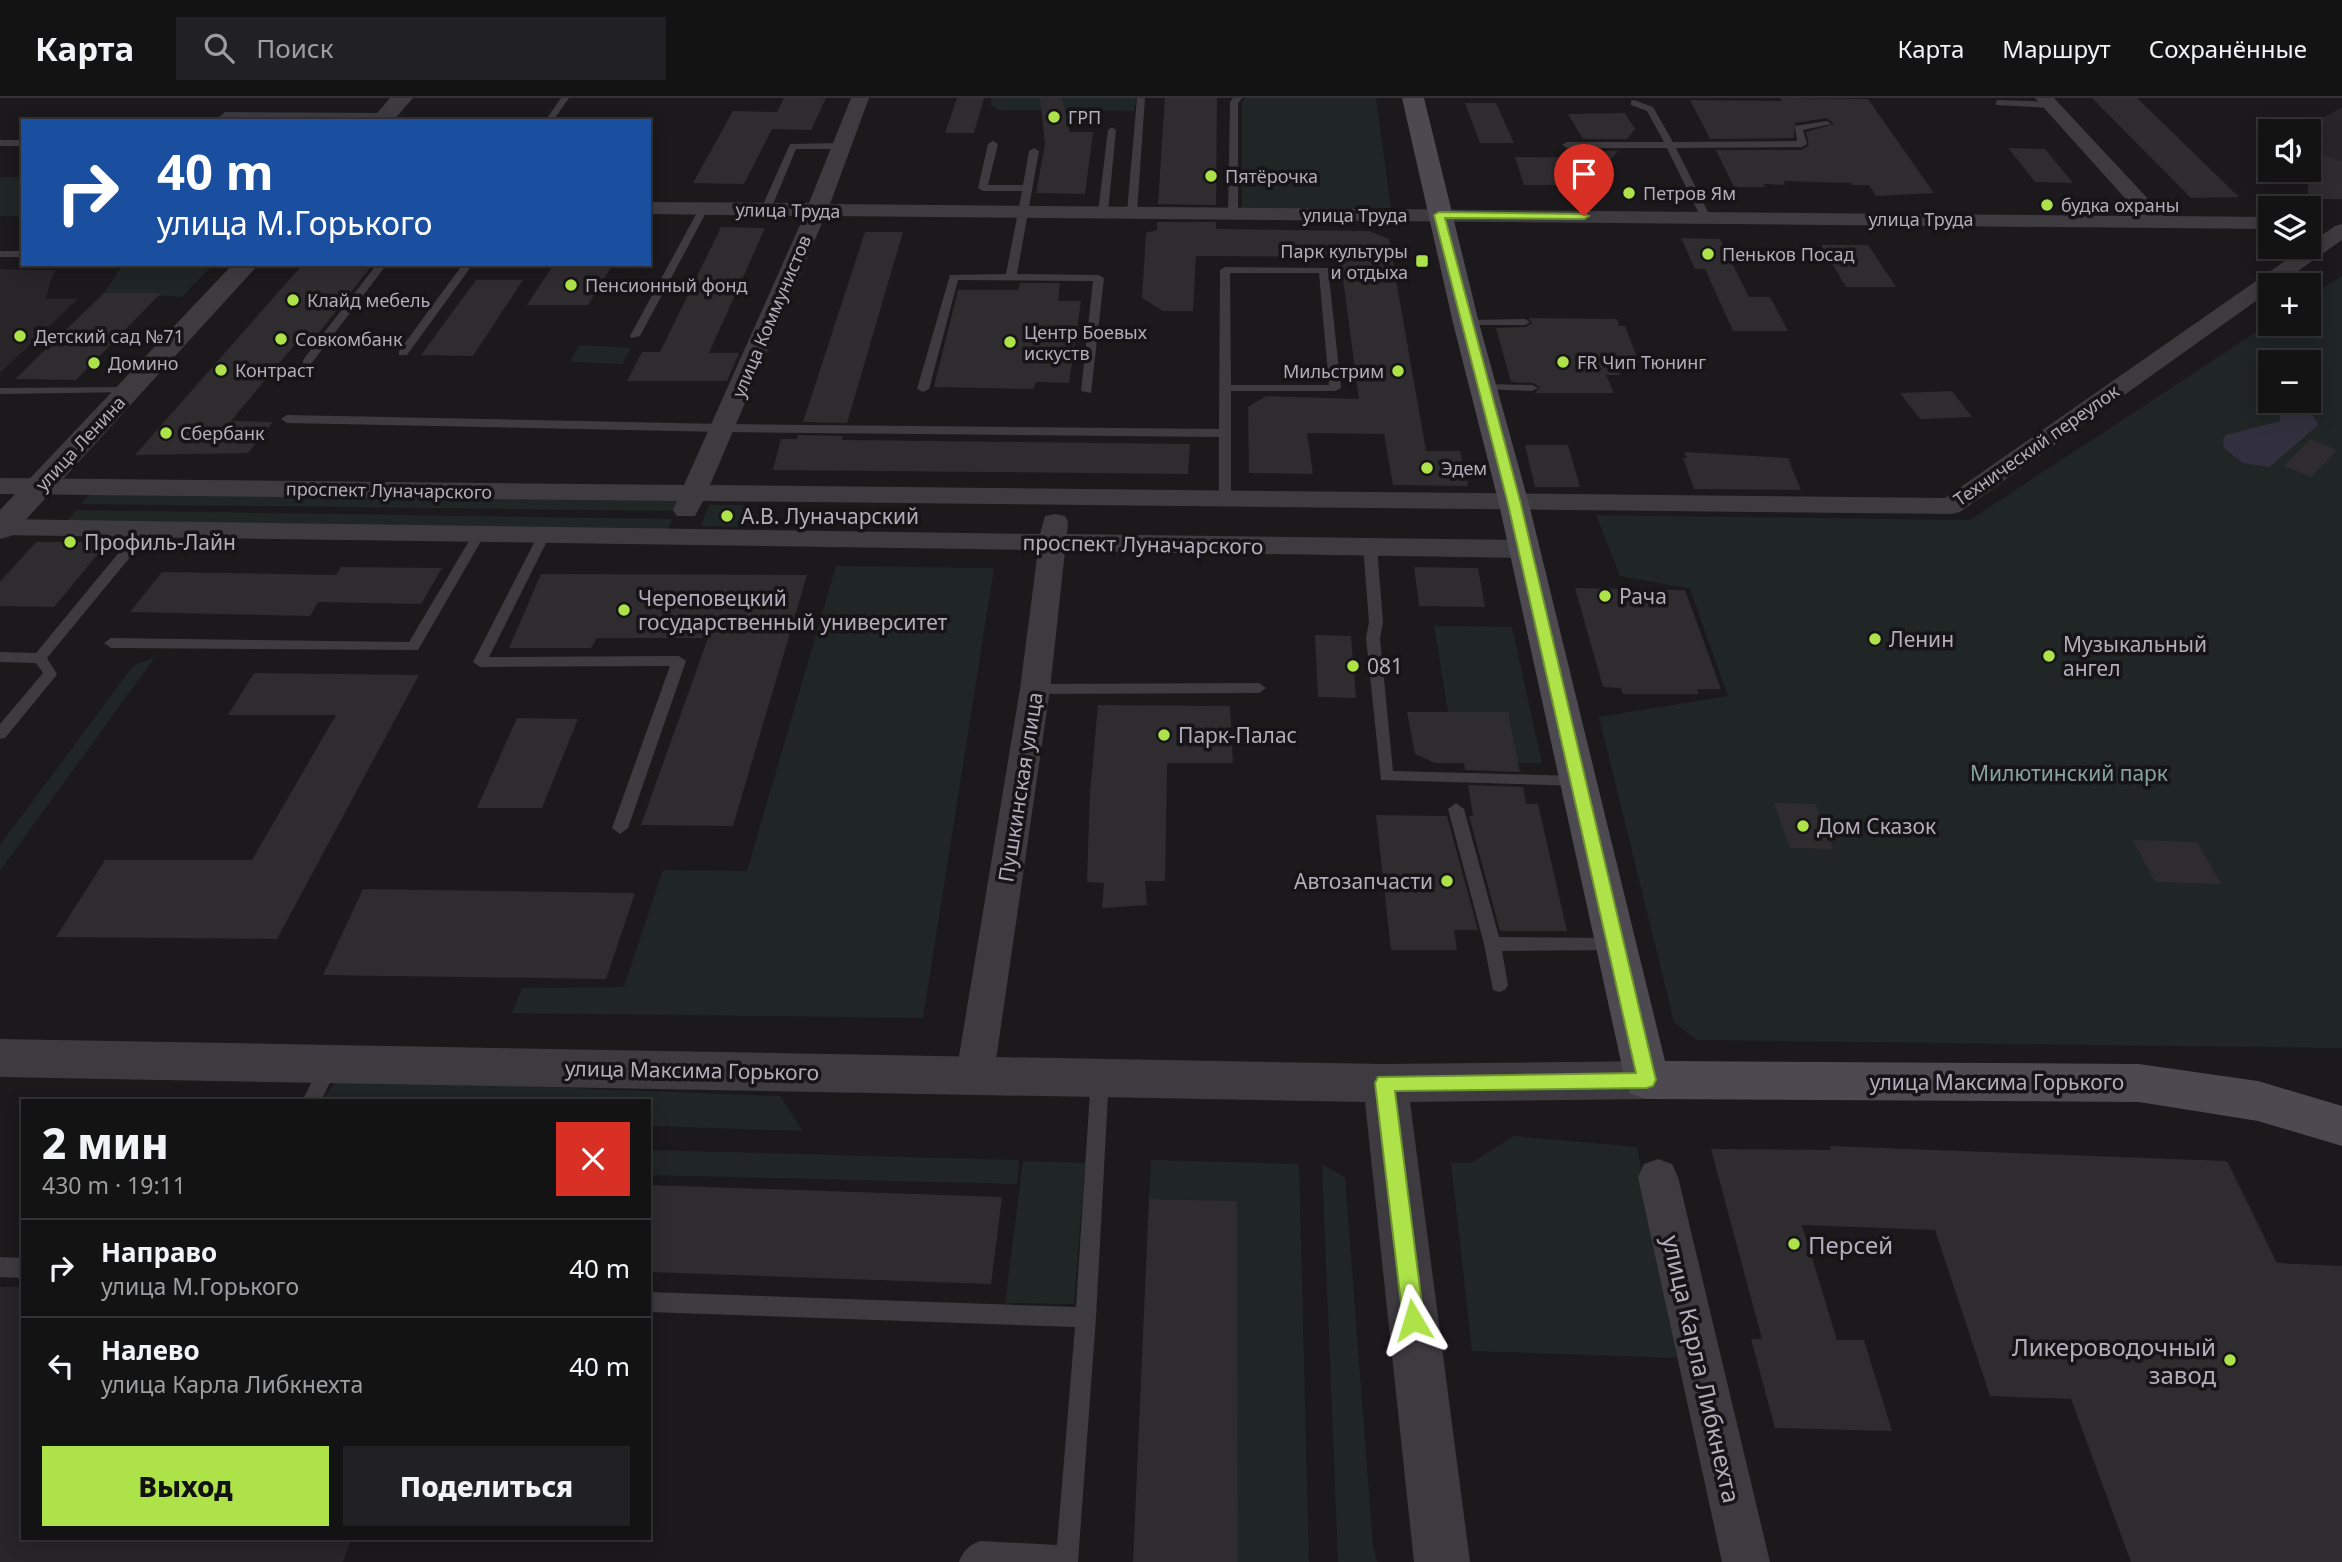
<!DOCTYPE html>
<html lang="ru">
<head>
<meta charset="utf-8">
<style>
  :root { --surface:#141314; --page:#212022; --text:#f1f3f6; --muted:#9d9ea0; --line:#333234; --accent:#ade349 }
  body { margin:0; font-family:"Noto Sans",sans-serif; background:var(--page); color:var(--text); height:100vh; display:flex; flex-direction:column; font-size:26px; white-space:nowrap }
  * { box-sizing:border-box; margin:0 }
  p { font-size:23px; color:var(--muted) }
  .icon { flex:none; width:38px; height:38px; fill:none; stroke:currentColor; stroke-width:2; stroke-linecap:round; stroke-linejoin:round }
  .map { position:relative; flex:1; overflow:hidden }
  .sheet { position:absolute; left:21px; top:1001px; width:630px; height:441px; display:flex; flex-direction:column; background:var(--surface); border-radius:0px; box-shadow:0 4px 18px #0003,0 0 0 2px var(--line) }
  .sheet>* { flex:none }
  .banner { position:absolute; left:21px; top:21px; width:630px; height:147px; border-radius:0px; box-shadow:0 4px 18px #0003,0 0 0 2px var(--line); background:#1a4fa0; color:#fff; overflow:hidden }
  .buttons { position:absolute; left:2258px; top:21px; display:grid; gap:14px }
  .buttons a { display:grid; place-items:center; width:63px; height:63px; border-radius:0px; background:var(--surface); box-shadow:0 4px 18px #0003,0 0 0 2px var(--line); font-size:35px }
  .pin { position:absolute; display:grid; place-items:center; width:60px; height:60px; color:#fff; margin:-72px -30px; border-radius:50% 50% 50% 0; rotate:-45deg; box-shadow:0 0 7px #0007 }
  .pin .icon { rotate:45deg }
  .me { position:absolute; width:77px; margin:-38px; rotate:353deg; stroke-linejoin:round; filter:drop-shadow(0 0 5px #0008) }
  .turn { display:flex; align-items:center; gap:24px; height:147px; padding:0 21px; font-size:32px }
  .turn .icon { width:91px; height:91px; stroke-width:2.5 }
  .turn b { display:block; font-size:49px; line-height:60px }
  .round { display:grid; place-items:center; flex:none; width:74px; height:74px; border-radius:0px; background:var(--page) }
  .summary { display:flex; align-items:center; justify-content:space-between; height:119px; padding:0 21px }
  h1 { font-size:42px; font-weight:800; line-height:52px }
  .action { display:flex; gap:14px; margin-top:auto; padding:14px 21px }
  .action a { flex:1; height:80px; border-radius:0px; background:var(--accent); color:#111; font-size:28px; font-weight:800; line-height:80px; text-align:center }
  .action a+a { background:var(--page); color:var(--text) }
  ul { padding:0; list-style:none }
  li { display:flex; align-items:center; gap:21px; height:98px; padding:0 21px; border-top:2px solid var(--line) }
  li div { flex:1 }
  li b { display:block; font-size:26px }
  li em { font-style:normal }
  header { display:flex; align-items:center; gap:42px; box-sizing:border-box; height:98px; padding:0 35px; background:var(--surface); border-bottom:2px solid var(--line) }
  header strong { font-size:33px }
  nav { display:flex; gap:38px; margin-inline-start:auto; font-size:24px }
  .search { width:490px; height:63px; background:var(--page); display:flex; align-items:center; gap:18px; box-sizing:border-box; padding:0 24px; border-radius:0px; color:var(--muted); font-size:26px }
  .map>svg:first-child { display:block }
</style>
</head>
<body>
<header>
<strong>Карта</strong>
<div class="search"><svg class="icon" aria-label="search" viewBox="0 0 24 24"><circle cx="10" cy="10" r="6"/><path d="M15 15l6 6"/></svg>Поиск</div>
<nav><a>Карта</a><a>Маршрут</a><a>Сохранённые</a></nav>
</header>
<div class="map">
<svg width="2342" height="1464" viewBox="0 0 2342 1464">
  <rect width="100%" height="100%" fill="#1b191b"/>
  <path fill="#272528" d="M2342,9v78l-44,-15h10v-39h-8z
    M0,171l55,1 -10,29h33l-78,74z
    M0,1189h23v251h329l-9,24h-343z"/>
  <path fill="#202625" fill-rule="evenodd" d="M991,0h145l-2,13 -136,-1 -7,-5z
    M1246,0h130l15,110 -149,1v-107z
    M0,79h23v40l-23,-1z
    M123,166h91l-32,33 -78,-4z
    M2342,178v772l-646,-8 -22,-18 -75,-305 129,-21 -38,-107 -70,-13 -24,-61 374,5 300,-197 38,1v-26zM2270,264h38v39h-38z
    M579,247l52,3 -9,16 -52,-2z
    M91,395l590,7 -4,11 -596,-7z
    M709,407h43l-8,22 -43,-1z
    M77,412l596,9 -7,14 -600,-12z
    M836,468l158,2 -71,450 -411,-5 10,-25 102,-1 39,-117 84,1z
    M1434,528l78,1 30,136h-24l-11,-51h-59z
    M155,559l-155,214v-26l133,-179z
    M337,981l443,17 23,35 -154,-5v-25h-327z
    M1514,1038l123,11 40,211 -205,-7 -21,-188h20z
    M649,1052l370,10 -2,24 -368,-9z
    M1151,1062l148,4 10,398h-71l-1,-361 -88,-2z
    M1023,1063l62,2 -11,141 -69,-1z
    M1322,1066l23,13 28,369 4,16h-39z"/>
  <path fill="#32303e" d="M2285,306l26,8 7,13 -49,42 -26,-4 -19,-15 -1,-8 3,-5 54,-14 -1,-14z"/>
  <path fill="#2e2c2f" d="M784,0h42l-15,32 -39,-1 -28,55 -51,-1 40,-72 44,1z
    M957,0h27l-10,35h-29z
    M1040,0h22l8,34h23l-8,62 -49,-1 9,-49z
    M1165,0h52l-1,107 -58,-1z
    M1780,0l88,1 66,94 -58,3 -7,-11h-17l-1,-2 -67,-2 1,4 -22,-1 2,3h-31l-18,-37h86l7,-5 -3,-13 28,-8 -7,-6 -32,5 -1,15 -84,1 -20,-39 92,1z
    M2092,0h45l102,99 -48,1z
    M1465,5h31l18,40h-34z
    M1625,15l10,16 -8,10h-44l-15,-25z
    M2008,50l37,1 28,34 -38,-1z
    M2308,52l34,12v37h-34z
    M1589,53h29l-27,34h-67l-9,-28 79,1z
    M1157,124h59v7l153,2 20,8 37,212h34l8,35 -75,-1 -9,-51 -77,-1 6,41 -64,-1 -1,-66 18,-11 93,3 -19,-142 -144,-1 -3,55h-30l-21,-13 4,-65 11,-3z
    M721,129l44,1 -56,125h30l-12,28h-100l15,-29h18z
    M865,134h38l-56,191 -44,-1z
    M1681,140l39,1 29,58h21l18,34h-55l-28,-62h-10z
    M1821,147h47l28,42h-50z
    M303,166h70l-62,79h-15l-65,78 42,1 -25,31 -113,2z
    M554,166h59l-25,41h-61z
    M476,182h47l-50,76 -52,-1z
    M1020,185h40l-2,18h23l-12,82 -33,-1 -3,7 -99,-2 24,-97h60z
    M104,195h57l-85,87 -61,-1z
    M1529,220l88,1 2,7h6l14,36h-24l5,13h-14l8,18h-79l5,-6 -7,-4 -22,-1 -15,-54 30,-1 6,-4z
    M1952,293l20,26 -52,2 -20,-26z
    M798,337l45,1 -1,4 348,4 -2,30 -415,-4 8,-31h16z
    M2310,341l27,11 -26,27 -27,-11z
    M1525,347h43l12,42h-45z
    M1684,354l104,6 13,32 -107,-1 -11,-31h4z
    M36,444h72l-54,65 -54,-1v-24z
    M341,469l101,1 -21,36 -103,-2 -8,14 -180,-4 32,-40 174,3z
    M1414,469l64,1 7,39 -66,-1z
    M541,476l266,1 -74,251 -92,-1 67,-187h-111l-6,10h-82z
    M1575,490l110,2 36,99h-24l2,5h-76l-2,-6 -18,-1z
    M1315,537l36,1 5,62 -38,-1z
    M254,575l165,2 -142,264 -221,-2 49,-77h147l84,-145h-108z
    M1098,607l132,1 3,57h-66l-2,118h-20l2,24 -45,3 2,-25 -17,-1 3,-89z
    M1407,614h101l12,60 -55,-2 -1,-7h-29l-20,-9z
    M517,620l61,1 -36,89h-65z
    M1468,687l55,2 3,17h12l29,127h-67l-31,-115h4z
    M1774,705l42,1 17,45 -43,-1z
    M1376,717l71,1 31,114h-24l3,20h-66z
    M2133,742l64,2 24,42 -66,-2z
    M363,791l272,4 -29,86 -283,-4z
    M1830,1048l397,15 50,102 65,3v296h-211l-60,-163 -81,-3 -55,-166 -133,-5 35,115h27l28,91 -117,-3 -24,-89h11l-51,-190 120,1z
    M649,1087l353,12 -11,87 -342,-12z
    M1149,1101l88,2 1,361h-105z"/>
  <g fill="none" stroke-linecap="round" stroke-linejoin="round">
    <path fill="#3d3b40" fill-rule="evenodd" d="M561,0h8l-16,23h-8z
      M1137,0h8l-8,114 -5,3 -5,-3z
      M1233,0h9l-4,5v111l-5,3 -5,-3 2,-112z
      M1634,2l19,7 20,35 124,-1 -2,-15 32,-5 4,3 -28,6 4,14 -5,3 -126,1 35,70 -5,3 -5,-3 -34,-70h-100l-5,-3 5,-3h97l-17,-31 -16,-6v-4z
      M1999,2l51,2 4,3 -4,3 -54,-3v-4z
      M225,14l160,1 4,3 -4,3 -158,-1 -3,3h-10z
      M1112,29l4,3 -8,82 -5,3 -5,-3 10,-82z
      M0,42h23v6h-23z
      M993,43l5,3 -10,41h35l6,-34 5,-3 5,3 -22,123 82,1 5,3 -13,115 -10,-2 12,-110 -135,-1 -29,109 -6,3 -6,-3 33,-114 56,-1 16,-83h-39l-5,-3 10,-44z
      M790,46l51,-1 5,3 -5,3h-45l-25,60 -8,2 -2,-2z
      M700,109l8,2 -68,127 -9,2 -1,-2z
      M0,153h23v6h-23z
      M377,166h10l-76,100h-8v-4z
      M463,166h10l-66,91h-8v-4z
      M1225,169l103,1 13,120 -6,3h-104v109l-6,4 -6,-4v-63l-497,-5 -435,-9 -6,-4 6,-4 435,9 497,5 1,-159zM1230,175h89l10,112h-98z
      M1466,222l59,-1 5,3 -5,3h-63l-1,-2z
      M1484,286l48,1 6,3 -6,3 -52,-2 -2,-2z
      M129,289l6,3 -2,2 -133,2v-6z
      M145,428l5,1v6l-103,125 10,16 -2,3 -50,61 -5,1v-15l43,-51 -7,-10 -36,-1v-10l36,1 104,-126z
      M478,434l6,4 -66,114 -307,-2 -7,-5 7,-5 298,4 63,-106z
      M543,435l6,4 -60,120 190,-1 7,5 -58,167 -8,6 -8,-6 58,-162 -190,1 -7,-5 64,-125z
      M1370,445l7,4 6,75 -3,16 13,133 186,5 5,2 3,4 -3,4 -203,-6 -15,-142 3,-16 -6,-75z
      M1259,585l7,5 -7,5 -224,1 -7,-5 7,-5z
      M1456,705l8,6 35,128 116,1 6,2 2,5 -2,5 -119,1 6,34 -3,5 -6,2 -6,-2 -9,-46 -36,-135z
      M329,960l6,2 3,6 -17,35h-19l21,-41z
      M1100,970l6,2 3,6 -13,241 -18,245h-119c4,-11 10,-17 21,-21l77,4 18,-218 -426,-15v-20l427,15 15,-231 3,-6z
      M0,1159l23,1v20l-23,-1z"/>
    <path fill="#3d3b40" fill-rule="evenodd" d="M851,0h18l-39,106 1311,12 -106,-118h19l110,118 106,1v12l-1445,-13 -115,269 1235,13 390,-272 7,-2v16l-64,45h-8v6l-310,221 -9,2 -1248,-13 -8,15h-18l-4,-6 4,-9 -677,-7v-16l684,7 120,-269 -155,-2v-12l160,1z
      M1055,416l10,2 3,6 -1,12 458,6 10,3 4,6 -4,6 -10,3 -460,-7 -15,138 -56,385 -5,12 -14,5 -14,-5 -5,-12 64,-385 18,-139 -1038,-15v-16l1040,15 5,-18z
      M1658,1061l14,5 6,13 92,385h-48l-84,-385 6,-13z"/>
    <path fill="#3d3b40" fill-rule="evenodd" d="M390,0h23l-20,23h-23z
      M233,166h26l-248,272 -11,3v-29z
      M0,941l1385,25 262,-3 16,5 6,14 -6,14 -16,5 -237,3 60,460h-56l-49,-460 -1365,-25z"/>
    <path fill="#4c4950" fill-rule="evenodd" d="M1402,0h22l55,225 50,181 136,557 474,3 119,17 84,25v40l-84,-25 -119,-19 -492,-3 -16,-5 -6,-14 -126,-576 -46,-181z"/>
  </g>
  <path fill="#ade349" stroke="#70942f" stroke-width="2" d="M1439,114l145,2 5,2 -5,3 -139,-1 76,286 135,576 -3,6 -6,2 -252,3 29,229 -3,7 -8,3 -7,-3 -3,-7 -28,-237 3,-6 258,-4 -128,-569 -74,-289z"/>
  <g fill="#ade349" stroke="#161416" stroke-width="2.5">
    <circle cx="1054" cy="19" r="7"/>
    <circle cx="1211" cy="78" r="7"/>
    <circle cx="1629" cy="95" r="7"/>
    <circle cx="2047" cy="107" r="7"/>
    <circle cx="1708" cy="156" r="7"/>
    <rect x="1415" y="156" width="14" height="14" rx="3.5"/>
    <circle cx="571" cy="187" r="7"/>
    <circle cx="293" cy="202" r="7"/>
    <circle cx="20" cy="238" r="7"/>
    <circle cx="281" cy="241" r="7"/>
    <circle cx="1010" cy="244" r="7"/>
    <circle cx="1563" cy="264" r="7"/>
    <circle cx="94" cy="265" r="7"/>
    <circle cx="221" cy="272" r="7"/>
    <circle cx="1398" cy="273" r="7"/>
    <circle cx="166" cy="335" r="7"/>
    <circle cx="1427" cy="370" r="7"/>
    <circle cx="727" cy="418" r="7"/>
    <circle cx="70" cy="444" r="7"/>
    <circle cx="1605" cy="498" r="7"/>
    <circle cx="624" cy="512" r="7"/>
    <circle cx="1875" cy="541" r="7"/>
    <circle cx="2049" cy="558" r="7"/>
    <circle cx="1353" cy="568" r="7"/>
    <circle cx="1164" cy="637" r="7"/>
    <circle cx="1803" cy="728" r="7"/>
    <circle cx="1447" cy="783" r="7"/>
    <circle cx="1794" cy="1146" r="7"/>
    <circle cx="2230" cy="1262" r="7"/>
  </g>
  <g text-anchor="middle" dominant-baseline="central" stroke-width="7" stroke-linejoin="round" paint-order="stroke">
    <g font-size="18" fill="#b2adba" stroke="#161416" text-anchor="start">
      <text x="1068" y="19">ГРП</text>
      <text x="1225" y="78">Пятёрочка</text>
      <text x="1643" y="95">Петров Ям</text>
      <text x="2061" y="107">будка охраны</text>
      <text x="1408" y="153" text-anchor="end">Парк культуры<tspan x="1408" dy="21">и отдыха</tspan></text>
      <text x="1722" y="156">Пеньков Посад</text>
      <text x="585" y="187">Пенсионный фонд</text>
      <text x="307" y="202">Клайд мебель</text>
      <text x="1024" y="234">Центр Боевых<tspan x="1024" dy="21">искуств</tspan></text>
      <text x="34" y="238">Детский сад №71</text>
      <text x="295" y="241">Совкомбанк</text>
      <text x="1577" y="264">FR Чип Тюнинг</text>
      <text x="108" y="265">Домино</text>
      <text x="235" y="272">Контраст</text>
      <text x="1384" y="273" text-anchor="end">Мильстрим</text>
      <text x="180" y="335">Сбербанк</text>
      <text x="1441" y="370">Эдем</text>
    </g>
    <g font-size="18" fill="#b2adba" stroke="#161416">
      <text transform="translate(788 112) rotate(1)">улица Труда</text>
      <text x="1355" y="117">улица Труда</text>
      <text x="1921" y="121">улица Труда</text>
      <text transform="translate(771 218) rotate(-67)">улица Коммунистов</text>
      <text transform="translate(80 345) rotate(-47)">улица Ленина</text>
      <text transform="translate(2036 347) rotate(-35)">Технический переулок</text>
      <text transform="translate(389 392) rotate(1)">проспект Луначарского</text>
    </g>
    <g font-size="21" fill="#b2adba" stroke="#161416" text-anchor="start">
      <text x="741" y="418">А.В. Луначарский</text>
      <text x="84" y="444">Профиль-Лайн</text>
      <text x="1619" y="498">Рача</text>
      <text x="638" y="500">Череповецкий<tspan x="638" dy="24">государственный университет</tspan></text>
      <text x="1889" y="541">Ленин</text>
      <text x="2063" y="546">Музыкальный<tspan x="2063" dy="24">ангел</tspan></text>
      <text x="1367" y="568">081</text>
      <text x="1178" y="637">Парк-Палас</text>
      <text x="1817" y="728">Дом Сказок</text>
      <text x="1433" y="783" text-anchor="end">Автозапчасти</text>
    </g>
    <g font-size="21" fill="#b2adba" stroke="#161416">
      <text transform="translate(1143 446) rotate(1)">проспект Луначарского</text>
      <text transform="translate(1020 689) rotate(-81)">Пушкинская улица</text>
      <text transform="translate(692 972) rotate(1)">улица Максима Горького</text>
      <text x="1997" y="984">улица Максима Горького</text>
    </g>
    <g font-size="21" fill="#86a39c" stroke="#161416">
      <text x="2069" y="675">Милютинский парк</text>
    </g>
    <g font-size="24" fill="#b2adba" stroke="#161416" text-anchor="start">
      <text x="1808" y="1146">Персей</text>
      <text x="2216" y="1248" text-anchor="end">Ликероводочный<tspan x="2216" dy="28">завод</tspan></text>
    </g>
    <g font-size="24" fill="#b2adba" stroke="#161416">
      <text transform="translate(1702 1271) rotate(77)">улица Карла Либкнехта</text>
    </g>
  </g>
</svg>
<div class="buttons">
<a><svg class="icon" aria-label="sound" viewBox="0 0 24 24"><path d="M4 9h4l5-4v14l-5-4H4zM17 9q2 3 0 6"/></svg></a>
<a><svg class="icon" aria-label="layers" viewBox="0 0 24 24"><path d="M12 4l9 5-9 5-9-5zM3 14l9 5 9-5"/></svg></a>
<a>+</a>
<a>−</a>
</div>
<div class="pin" style="left:1584px;top:118px;background:#d93025"><svg class="icon" aria-label="arrive" viewBox="0 0 24 24"><path d="M6 21V4h12l-3 4 3 4H6"/></svg></div>
<svg class="me" style="left:1413px;top:1222px" viewBox="-20 -20 40 40"><path d="M0-17L14 15 0 8-14 15z" fill="#ade349" stroke="#fff" stroke-width="4"/></svg>
<div class="banner">
<div class="turn"><svg class="icon" aria-label="right" viewBox="0 0 24 24"><path d="M7 20v-9h11M14 6l5 5-5 5"/></svg><div><b>40 m</b>улица М.Горького</div></div>
</div>
<section class="sheet">
<div class="summary"><div><h1>2 мин</h1><p>430 m · 19:11</p></div><a class="round" style="background:#d93025;color:#fff"><svg class="icon" aria-label="close" viewBox="0 0 24 24"><path d="M6 6l12 12M18 6L6 18"/></svg></a></div>
<ul>
<li><svg class="icon" aria-label="right" viewBox="0 0 24 24"><path d="M7 20v-9h11M14 6l5 5-5 5"/></svg><div><b>Направо</b><p>улица М.Горького</p></div><em>40 m</em></li>
<li><svg class="icon" aria-label="left" viewBox="0 0 24 24"><path d="M17 20v-9H6M10 6l-5 5 5 5"/></svg><div><b>Налево</b><p>улица Карла Либкнехта</p></div><em>40 m</em></li>
</ul>
<div class="action"><a>Выход</a><a>Поделиться</a></div>
</section>
</div>
</body>
</html>
